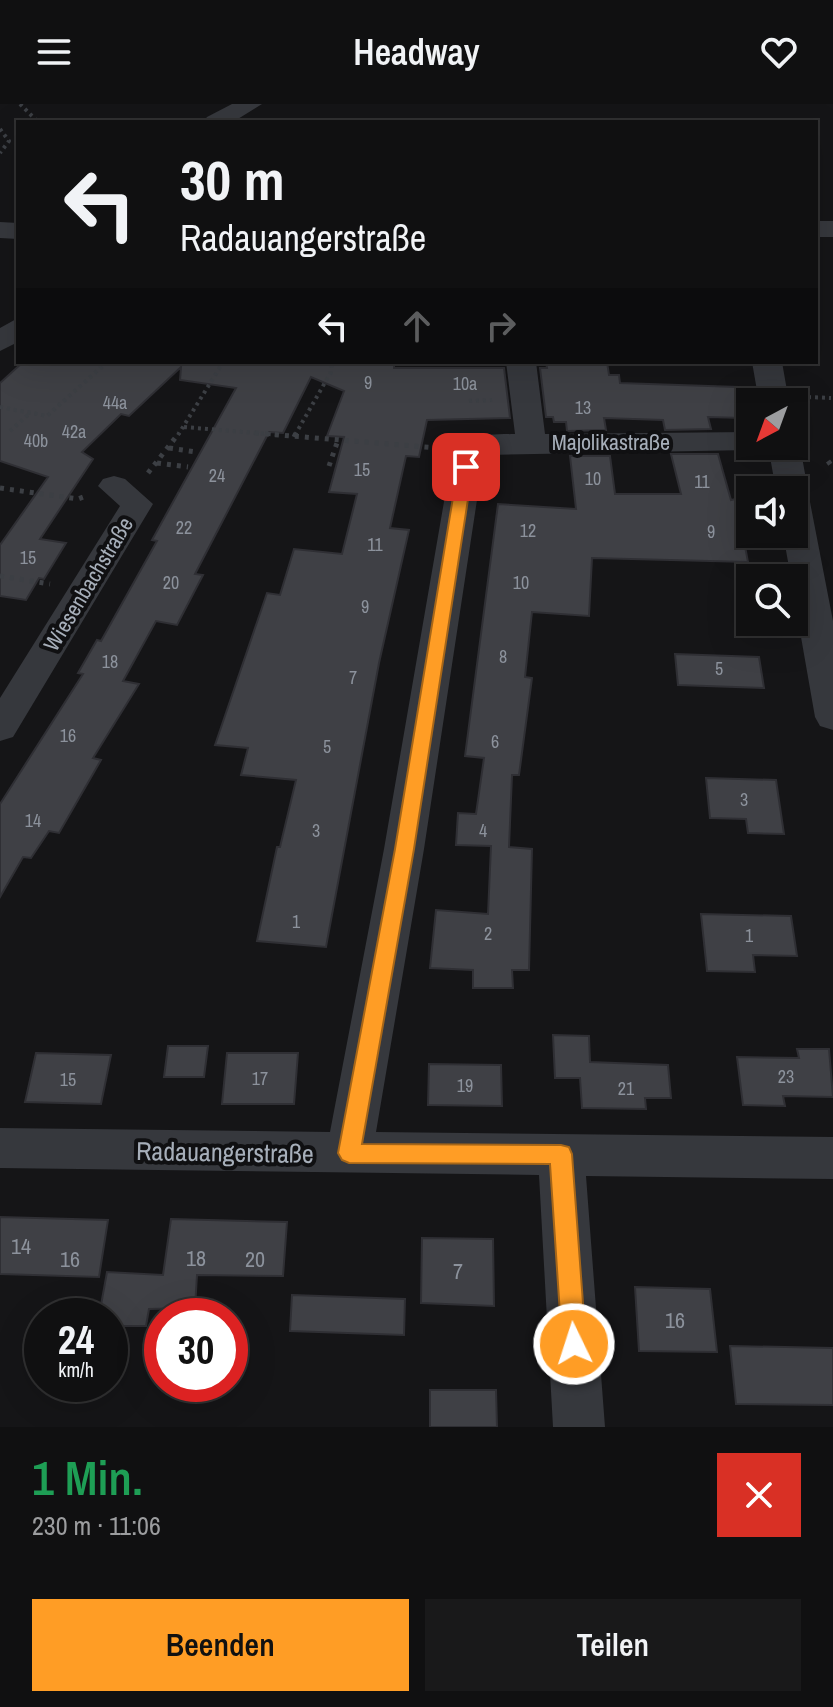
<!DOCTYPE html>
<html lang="de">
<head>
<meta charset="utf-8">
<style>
  :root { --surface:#101011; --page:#19191a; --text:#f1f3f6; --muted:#9c9d9f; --line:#303031; --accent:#ff9d25 }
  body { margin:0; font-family:"Archivo Narrow",sans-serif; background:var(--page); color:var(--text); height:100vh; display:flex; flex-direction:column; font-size:30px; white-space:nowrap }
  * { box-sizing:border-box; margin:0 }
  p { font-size:26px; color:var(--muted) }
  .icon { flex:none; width:44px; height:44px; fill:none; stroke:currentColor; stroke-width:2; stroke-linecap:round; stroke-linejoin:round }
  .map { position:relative; height:1323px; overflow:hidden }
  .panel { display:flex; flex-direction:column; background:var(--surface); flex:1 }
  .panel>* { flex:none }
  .top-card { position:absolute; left:16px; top:16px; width:802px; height:244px; border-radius:0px; box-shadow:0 8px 32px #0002,0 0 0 2px var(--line); background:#101011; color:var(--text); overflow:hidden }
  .needle { width:52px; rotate:221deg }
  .buttons { position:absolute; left:736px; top:284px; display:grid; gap:16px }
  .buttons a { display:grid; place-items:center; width:72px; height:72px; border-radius:0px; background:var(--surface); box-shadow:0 8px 32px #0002,0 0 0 2px var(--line); font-size:40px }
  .speed { position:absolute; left:24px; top:1194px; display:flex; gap:16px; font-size:40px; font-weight:700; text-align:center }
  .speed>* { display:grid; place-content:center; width:104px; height:104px; border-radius:50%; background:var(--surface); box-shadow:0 8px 32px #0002,0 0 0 2px var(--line); line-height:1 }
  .speed small { font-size:20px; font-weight:400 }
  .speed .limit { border:12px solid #d22; background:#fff; color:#111 }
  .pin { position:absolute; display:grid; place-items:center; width:68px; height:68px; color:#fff; margin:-34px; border-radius:16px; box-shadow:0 4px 12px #0006 }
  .me { position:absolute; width:88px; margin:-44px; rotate:356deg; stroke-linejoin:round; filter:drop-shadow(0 0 6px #0008) }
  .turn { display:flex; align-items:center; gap:28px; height:168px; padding:0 32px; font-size:36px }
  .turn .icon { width:104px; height:104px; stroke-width:2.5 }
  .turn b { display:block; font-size:56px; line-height:68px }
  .lanes { display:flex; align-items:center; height:76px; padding:0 32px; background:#0003; justify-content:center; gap:40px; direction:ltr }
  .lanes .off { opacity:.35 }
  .round { display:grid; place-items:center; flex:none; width:84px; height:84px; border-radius:0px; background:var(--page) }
  .headline { display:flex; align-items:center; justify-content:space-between; height:136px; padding:0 32px }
  h1 { font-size:48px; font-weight:600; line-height:60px; color:#1e9e55 }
  .cta { display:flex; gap:16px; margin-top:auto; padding:16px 32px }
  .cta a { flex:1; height:92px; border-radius:0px; background:var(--accent); color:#111; font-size:32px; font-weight:600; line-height:92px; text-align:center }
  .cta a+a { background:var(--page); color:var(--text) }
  header { display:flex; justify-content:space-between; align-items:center; height:104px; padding:0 32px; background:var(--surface); font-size:36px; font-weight:600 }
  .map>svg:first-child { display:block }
</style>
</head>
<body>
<header><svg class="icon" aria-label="menu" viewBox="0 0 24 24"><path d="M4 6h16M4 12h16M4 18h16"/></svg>Headway<svg class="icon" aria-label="heart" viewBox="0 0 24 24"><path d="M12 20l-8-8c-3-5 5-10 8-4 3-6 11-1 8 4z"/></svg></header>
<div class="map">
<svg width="833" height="1323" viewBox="0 0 833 1323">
  <rect width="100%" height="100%" fill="#151517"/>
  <path fill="#3f4045" stroke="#2f2f34" stroke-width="2" d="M23,258h371v6h110l6,50 -83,2 -8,37 -13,-1 -16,72 19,2 -30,133 -53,284 -69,-6 20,-94h3l16,-67 -55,-5 7,-27 -33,-3 52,-152 13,2 14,-46 48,5 15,-60 -28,-2 15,-55 -17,-1 17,-45 -33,-14 -28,56 -14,-1 -74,142 8,1 -26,50 -21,-4 -33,60 16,3 -46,74 8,2 -42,73 -10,-2 -18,27 -8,-1 -23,40v-93l83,-130 -5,-1 19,-33 4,1 56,-100 -5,-1 84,-152 -56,-8 1,-13 -52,49 -8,-2 -39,38 11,7 -53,80 26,4 -22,36 -5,-1 -13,22 -26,-4v-51l48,-68 -48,-16v-78z
    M546,258h61l2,13h10l1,8 118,4 5,31 -35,-1 3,12 -46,1 -2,-10 -59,-2 2,12 -39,1 -1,-9h-12l-1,-5h-7l-6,-49h7z
    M671,350h47l13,46 5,-1 12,63 -156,-4 -3,58 -57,-4 -7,65 7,1 -13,97h-7l-3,72 23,2 -3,121h-17l1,18h-40v-18l-43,-2 6,-58 52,4 3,-68 -35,-1 2,-32 18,1 8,-56 -19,-2 33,-252 78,5 -6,-53h40l5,38h66z
    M675,550l84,3 5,31 -86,-3z
    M706,674l70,2 8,54 -36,-1 -2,-14 -36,-1z
    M701,810l90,2 6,40 -44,-1 2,17 -48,-1z
    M553,931l36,1 1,26 78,3 3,33h-26l1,11 -64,-1 -2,-30h-25z
    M168,942h40l-4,31h-40z
    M797,945h32l4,48 -50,-1 2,10 -42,-1 -6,-48 62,1z
    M36,949l75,2 -10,49 -76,-2z
    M227,949h71l-4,51h-72z
    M429,960l72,1 1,41 -74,-1z
    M0,1113l108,3 -9,57 -99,-3z
    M171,1115l116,3 -4,54 -86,-1 -2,33 -46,1 -3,17h-36v-10h-11l8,-44 56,3z
    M422,1134l71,1 1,67 -73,-3z
    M635,1183l75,2 7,63 -78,-1z
    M292,1191l113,4 -1,36 -114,-4z
    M730,1242l103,2v57l-97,-1z
    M430,1286h66l1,37h-67z"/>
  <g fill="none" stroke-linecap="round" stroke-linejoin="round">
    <path stroke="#3c3f44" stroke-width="4" stroke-dasharray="3 4" stroke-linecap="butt" d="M20,0l18,18
      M0,25l9,12 -9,12
      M808,293l23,1
      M469,297l23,-1
      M0,303l47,9 60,-54
      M184,323l96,8
      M10,327l20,-18
      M178,331l44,-71 -2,-2
      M295,331l36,-63 1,-10"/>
    <path stroke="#3c3f44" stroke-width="5" stroke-dasharray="4 6" stroke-linecap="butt" d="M255,329l183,15
      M294,333l2,-4
      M169,344l27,4
      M828,357l5,7
      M157,359l31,4
      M329,362l9,-26
      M148,369l31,-40
      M0,384l78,11 8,-3
      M0,472l50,8"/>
    <path fill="#36383d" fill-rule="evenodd" d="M232,0h30l-29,18h-30l4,-5z
      M816,117h17v16h-17z
      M0,118l18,1v16l-18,-1z
      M18,214v24l-18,9v-23z
      M506,258h30l9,72 205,-2v14h12l-12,4 -263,5 -5,12 -58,382 -48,283 457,5v42l-247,-3 19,251h-52l-14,-252 -539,-7v-40l330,4 54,-283 66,-382c17,-35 29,-32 65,-33z
      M752,258h30l7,40h-30z
      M794,335l6,7 8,44 -3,5 5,7 23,119v109l-13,-4 -5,-9 -21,-120v-19h-3l-8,-44h11v-44h-18l-8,-44h26z
      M114,372l11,3 28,25 -140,233 -13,4v-43l120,-192 -22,-20 5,-7z"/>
  </g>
  <path fill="#ff9d25" stroke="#a66618" stroke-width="2" d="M466,359l7,4 -59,382 -52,295 199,1 8,2 3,7 14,190 -4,8 -8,3 -9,-3 -3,-8 -12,-180 -201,-1 -7,-3 -4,-7 57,-304 63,-382z"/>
  <g text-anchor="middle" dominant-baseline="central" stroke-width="8" stroke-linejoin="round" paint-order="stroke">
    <g font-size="18" fill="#8c929c">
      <text x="368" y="278">9</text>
      <text x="465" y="279">10a</text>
      <text x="115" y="298">44a</text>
      <text x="583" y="303">13</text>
      <text x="74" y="327">42a</text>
      <text x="36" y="336">40b</text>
      <text x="362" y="365">15</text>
      <text x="217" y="371">24</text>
      <text x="593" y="374">10</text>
      <text x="702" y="377">11</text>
      <text x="184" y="423">22</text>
      <text x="528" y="426">12</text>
      <text x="711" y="427">9</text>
      <text x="375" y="440">11</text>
      <text x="28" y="453">15</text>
      <text x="171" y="478">20</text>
      <text x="521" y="478">10</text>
      <text x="365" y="502">9</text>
      <text x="503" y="552">8</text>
      <text x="110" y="557">18</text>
      <text x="719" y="564">5</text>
      <text x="353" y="573">7</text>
      <text x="68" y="631">16</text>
      <text x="495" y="637">6</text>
      <text x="327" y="642">5</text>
      <text x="744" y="695">3</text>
      <text x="33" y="716">14</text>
      <text x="316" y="726">3</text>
      <text x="483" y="726">4</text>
      <text x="296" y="817">1</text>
      <text x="488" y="829">2</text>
      <text x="749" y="831">1</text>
      <text x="786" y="972">23</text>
      <text x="260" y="974">17</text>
      <text x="68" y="975">15</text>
      <text x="465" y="981">19</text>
      <text x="626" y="984">21</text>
    </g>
    <g font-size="22" fill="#a6aeb9" stroke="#101012">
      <text x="611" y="338">Majolikastraße</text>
      <text transform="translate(88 480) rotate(-59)">Wiesenbachstraße</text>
    </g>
    <g font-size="22" fill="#8c929c">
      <text x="21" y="1142">14</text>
      <text x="196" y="1154">18</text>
      <text x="70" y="1155">16</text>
      <text x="255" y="1155">20</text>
      <text x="458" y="1167">7</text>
      <text x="675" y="1216">16</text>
    </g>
    <g font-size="26" fill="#a6aeb9" stroke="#101012">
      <text transform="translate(225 1048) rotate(1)">Radauangerstraße</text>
    </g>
  </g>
</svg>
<div class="buttons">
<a><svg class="needle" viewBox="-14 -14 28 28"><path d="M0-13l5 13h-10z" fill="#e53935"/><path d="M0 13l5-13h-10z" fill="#9c9d9f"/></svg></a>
<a><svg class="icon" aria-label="sound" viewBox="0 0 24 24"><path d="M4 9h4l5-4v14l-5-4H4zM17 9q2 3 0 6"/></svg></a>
<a><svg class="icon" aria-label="search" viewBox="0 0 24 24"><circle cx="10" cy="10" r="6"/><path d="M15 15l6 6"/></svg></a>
</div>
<div class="speed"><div>24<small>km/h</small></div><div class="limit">30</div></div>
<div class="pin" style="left:466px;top:363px;background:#d93025"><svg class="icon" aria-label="arrive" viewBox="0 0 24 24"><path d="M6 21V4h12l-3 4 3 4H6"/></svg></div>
<svg class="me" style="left:574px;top:1240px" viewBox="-20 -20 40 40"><circle r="17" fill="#ff9d25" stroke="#fff" stroke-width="3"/><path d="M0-11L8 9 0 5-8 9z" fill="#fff"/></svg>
<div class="top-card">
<div class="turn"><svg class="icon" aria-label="left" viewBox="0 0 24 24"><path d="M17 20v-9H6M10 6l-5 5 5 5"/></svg><div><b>30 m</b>Radauangerstraße</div></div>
<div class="lanes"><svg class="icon" aria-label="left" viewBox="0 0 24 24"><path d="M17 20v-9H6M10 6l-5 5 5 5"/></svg><svg class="icon off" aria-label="ahead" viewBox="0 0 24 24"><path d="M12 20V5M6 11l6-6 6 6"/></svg><svg class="icon off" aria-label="right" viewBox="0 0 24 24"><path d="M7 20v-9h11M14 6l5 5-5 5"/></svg></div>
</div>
</div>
<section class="panel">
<div class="headline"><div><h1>1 Min.</h1><p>230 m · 11:06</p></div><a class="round" style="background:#d93025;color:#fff"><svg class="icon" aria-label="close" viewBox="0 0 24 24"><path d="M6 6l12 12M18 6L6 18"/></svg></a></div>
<div class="cta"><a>Beenden</a><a>Teilen</a></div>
</section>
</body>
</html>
